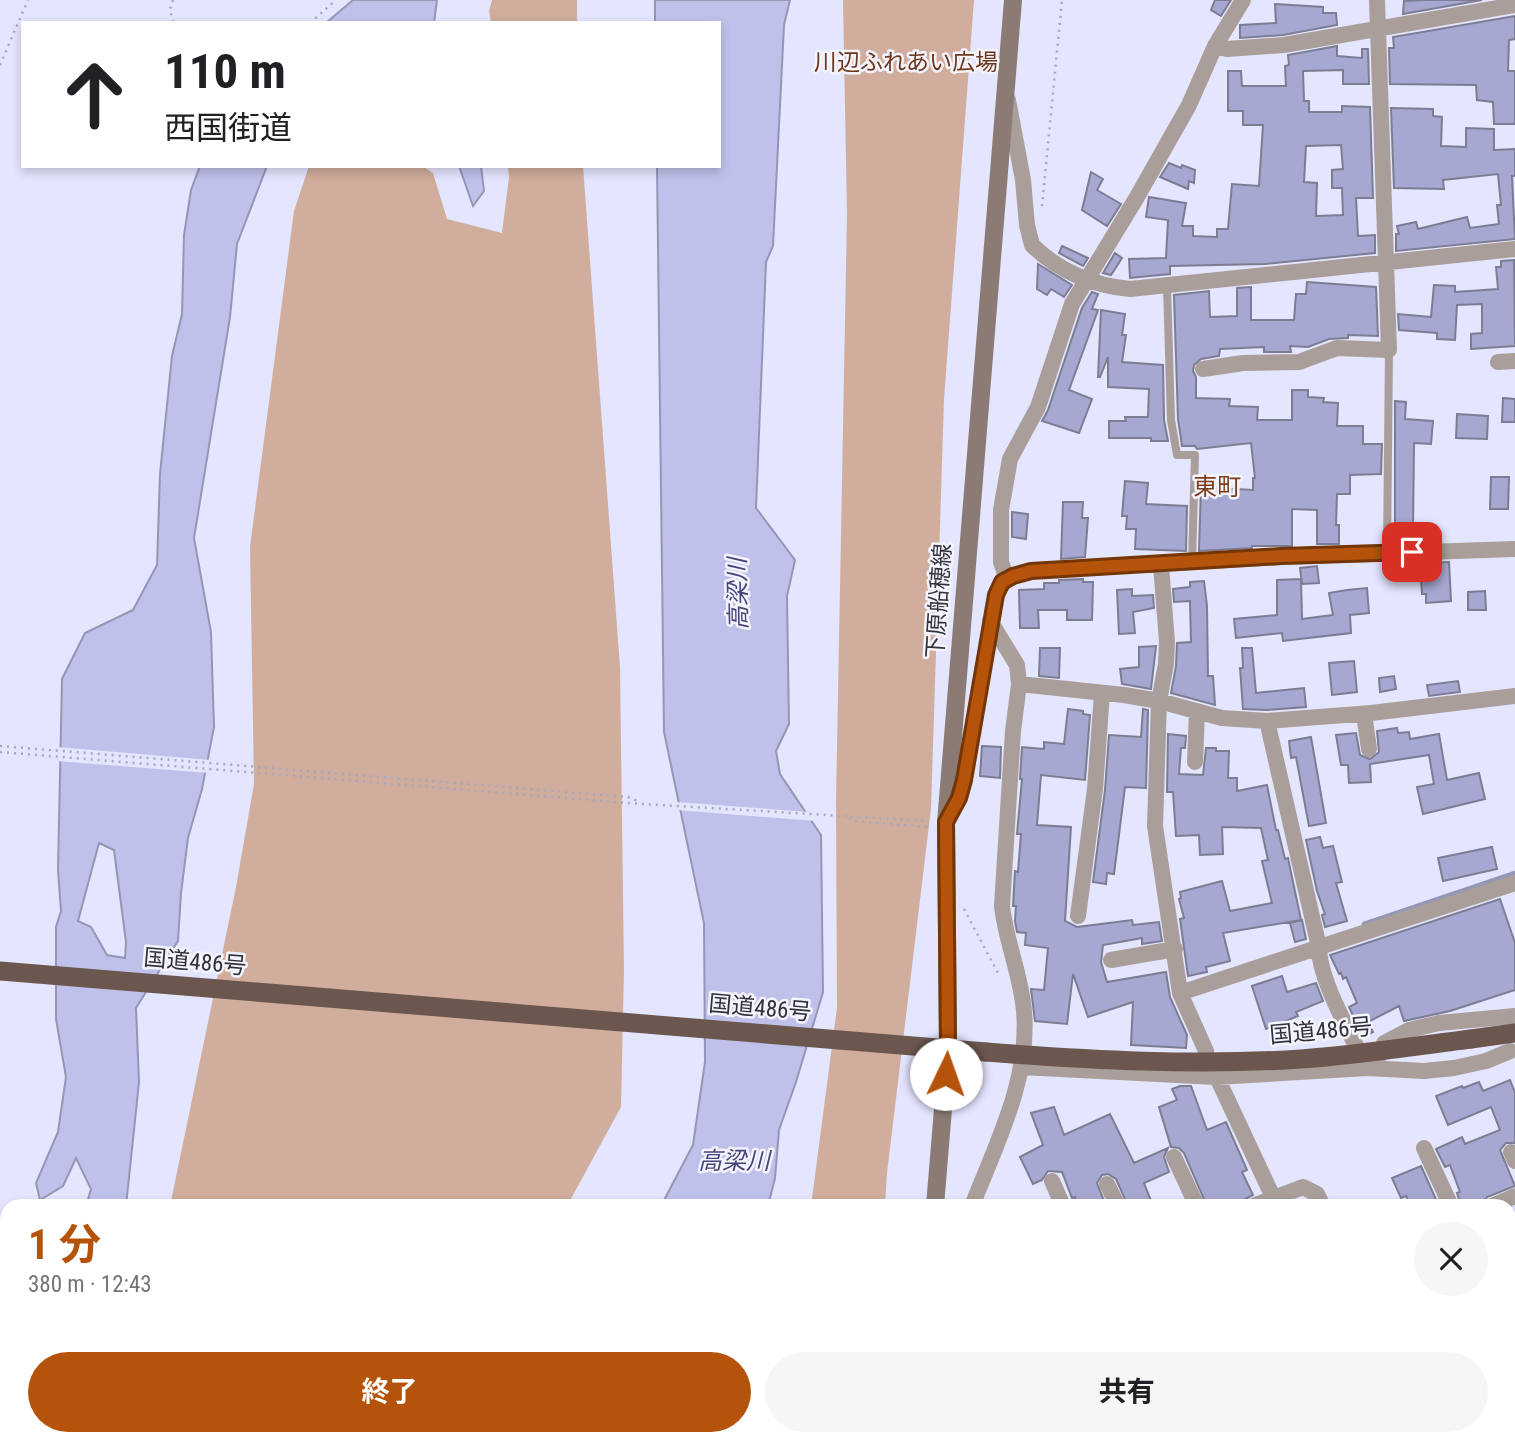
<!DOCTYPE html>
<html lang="ja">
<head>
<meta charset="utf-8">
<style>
  :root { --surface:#fff; --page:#f6f6f6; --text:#202124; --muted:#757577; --accent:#b45309 }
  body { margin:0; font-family:"Roboto Condensed","Noto Sans JP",sans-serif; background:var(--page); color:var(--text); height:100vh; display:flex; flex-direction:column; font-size:26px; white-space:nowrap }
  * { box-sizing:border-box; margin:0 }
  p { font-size:23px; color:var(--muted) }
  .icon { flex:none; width:38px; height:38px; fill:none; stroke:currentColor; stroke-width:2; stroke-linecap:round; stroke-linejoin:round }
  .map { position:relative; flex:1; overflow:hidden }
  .panel { position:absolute; left:0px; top:1199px; width:1516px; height:247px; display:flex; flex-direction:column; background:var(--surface); border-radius:21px 21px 0 0; box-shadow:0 4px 10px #0003 }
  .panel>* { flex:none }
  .hud { position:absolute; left:21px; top:21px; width:700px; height:147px; border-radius:0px; box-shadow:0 4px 10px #0003; background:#fff; color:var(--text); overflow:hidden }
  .pin { position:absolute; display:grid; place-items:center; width:60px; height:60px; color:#fff; margin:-30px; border-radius:14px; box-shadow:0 4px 10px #0006 }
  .me { position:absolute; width:77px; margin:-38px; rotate:3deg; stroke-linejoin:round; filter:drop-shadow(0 0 5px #0008) }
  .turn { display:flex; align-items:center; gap:24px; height:147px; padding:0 28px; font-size:32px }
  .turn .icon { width:91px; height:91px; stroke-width:2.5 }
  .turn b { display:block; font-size:49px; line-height:60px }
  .round { display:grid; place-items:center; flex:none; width:74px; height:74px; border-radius:37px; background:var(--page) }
  .overview { display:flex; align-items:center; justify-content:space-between; height:119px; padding:0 28px }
  h1 { font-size:42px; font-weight:700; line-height:52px; color:var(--accent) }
  .action { display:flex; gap:14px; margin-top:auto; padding:14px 28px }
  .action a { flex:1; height:80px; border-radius:42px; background:var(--accent); color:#fff; font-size:28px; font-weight:700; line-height:80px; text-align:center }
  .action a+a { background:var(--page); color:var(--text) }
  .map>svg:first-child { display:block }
</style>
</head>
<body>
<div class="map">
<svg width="1515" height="1445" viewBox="0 0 1515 1445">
  <rect width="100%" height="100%" fill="#e4e5fe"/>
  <path fill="#d7d8f6" d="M1012,1439l243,-1 2,7h-261z"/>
  <path fill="#d1ad9d" d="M492,0h85v23h-86l-2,-12z
    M843,0h131l-30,399 -13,410 -44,364 -2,33h-74l26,-198 -1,-206 11,-588z
    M309,166h113l11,7 14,46 55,14 7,-56 -1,-11h75l37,501 4,303 -3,137 -54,99h-397l66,-319 18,-103 -4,-237 44,-336z
    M128,1438h353v1l-1,6h-353z
    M728,1438h147v7h-150z"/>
  <path fill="#c0c1eb" stroke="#9596b6" stroke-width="2" fill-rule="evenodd" d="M353,0h84l-3,23h-108z
    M655,0h135l-6,25 -11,221 -7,16 -10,246 39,52 -8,36 2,128 -13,27 4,23 41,61 2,157 -27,90 -17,48 -4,48 -7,28h-107l32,-61 12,-83 -1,-139 -40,-191 -7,-566h62v-143h-64z
    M200,166h67l-30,78 -7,73 -36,221 17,94 3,95 -12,62 -14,49 -7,55 -3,48 -42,67 3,74 -13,124h-40l5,-17 -15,-31 -13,28 -23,14 -4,-17 22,-51 8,-55 -10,-58v-92l5,-16 -3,-41 4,-191 23,-46 48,-23 24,-45 3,-91 12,-118 10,-42 2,-79 7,-45zM99,843l15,7 12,92 -1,16 -18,-3 -16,-28 -13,-6z
    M459,166h22l3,25 -11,15z
    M563,1438h143v1l-4,6h-141z
    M26,1439h65l-1,6h-61z"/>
  <path fill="#e4e5fe" d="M57,747l154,13 -2,13 -153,-12z
    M675,802l135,10 5,9 -138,-11z"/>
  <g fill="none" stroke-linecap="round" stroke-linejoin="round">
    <path stroke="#9596b6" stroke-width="4.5" d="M1364,924l151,-51"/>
  </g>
  <path fill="#a7a8d1" stroke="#7c7d93" stroke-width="2" fill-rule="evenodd" d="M1215,0h16l-10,16 -10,-6z
    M1425,0h57l-79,14 1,-13z
    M1275,4l48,3v6h13l1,12 -54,10 -43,3v-13l36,-2z
    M1515,16v23l-6,1 -1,31h7v53h-21l-1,-22 -16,-2 -1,-15 -86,-1 -1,-36h5l-1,-11z
    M1337,46v10l25,2v-9h6l1,35h-26v-14l-40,1 1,30h5v11h33v-6l28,1 3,91h-17l2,38 17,-1v18l-110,11 -95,2v8l-40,4 -1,-19 37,-1 2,-38 -22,-3 3,-20 37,6 -4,23h11v10l24,1v-8h11l4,-45 27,2 4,-61h-20v-14h-15v-40h13l1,15h44l-1,-20 4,-1 -1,-10zM1341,145l2,24 -11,1v18h10l1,27 -27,1 1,-33 -13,-1 2,-36z
    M1391,108l42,1v7l9,1 -1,29 25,1v-19l28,1v21l21,-1v27h-3l3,63 -119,12v-17h3l-2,-8 19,-4 2,7 49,-12 3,11 29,-4 -2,-19h4l-3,-31 -55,6 1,9 -50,-1z
    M1169,163l12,5 1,-3 13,5 -1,13 -5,-2 -1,8 -28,-12z
    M1091,172l12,7 -6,11 24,14 -14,22 -25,-16z
    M1062,246l26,12 -5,8 -24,-13z
    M1115,253l7,5 -11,17 -8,-2z
    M1514,260l1,86 -44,3v-15l11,-1v-29l-25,1 -2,35 -18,-1v-6l-38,-3 -1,-16 33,3 3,-32 21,1v6l43,-3 -2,-22h5v-6z
    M1038,264l34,21 -8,12 -13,-8 -4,6 -10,-6z
    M1307,282l69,5 2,49 -30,-1v3l-19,1 -21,8 -18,-1 1,6h-27v-5l-44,2 -1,7 -18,3 -7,6 -1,6 3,6v21l34,1 -1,7 29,1 -1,13h35v-30h16v7l16,1 -1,4 15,1 -1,23h26v18h19l-1,30 -31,1v19h-13l-1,31h3v19h-22v-34l-25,-1v37h-40v2l-53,3 2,-64 52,3v-12h2l-4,-35 -54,6 -2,-3h-13l-4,-27 -4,-124 35,-4 1,26 27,-1v-28l14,-1v33h43l2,-26h10z
    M1092,292l6,2 -6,15 6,1 -29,80 23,9 -13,34 -37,-12 6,-11 34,-102z
    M1101,310l24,4 -3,21h4l-4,27 41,3 1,55 4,21h-17v-3h-42v-17h17l-1,-4h23l1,-28 -41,-2v-30l-8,20h-2z
    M1503,398l12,1v23h-13z
    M1395,401l11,1 -1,17 28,2 -2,23 -17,-1 -1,86h-18z
    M1457,414l31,2 -1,23 -31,-1z
    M1491,477h18l-1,32h-18z
    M1125,481l23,2 -2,21 41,2 -1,45 -51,-2 1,-20h-10l1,-13h-5z
    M1063,502h20l-1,16h6l-3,39 -24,2z
    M1012,512l16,2 -2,25 -14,-2z
    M1449,562l2,39 -25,2v-9h-4l-2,-31z
    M1317,566l2,17 -17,1 -2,-16z
    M1083,579v3h10l-1,38h-25v-10h-29l1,18h-19l-1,-38 25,-1v-6h15v-3z
    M1301,579l1,40 31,-4 -4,-22 18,-3 20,-2 2,25 -19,2 1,18 -68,8 -1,-8 -46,5 -2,-19 43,-4v-35z
    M1204,581l3,25 1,70h5l2,29 -44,-12 5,-27 1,-23 14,-1 -1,-41 -16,1 -1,-13 17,-2v-5z
    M1132,589v7l21,-1 1,13 -21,4 2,21 -16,1 -2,-44z
    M1485,591l1,19h-18v-18z
    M1156,646l-5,43 -29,-5 -2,-15 19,-2v-20z
    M1040,648h20l-1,30 -20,-2z
    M1242,648h10l4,45 48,-5 2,19 -39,3 -24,-1 -3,-41h3z
    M1354,661l3,31 -25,3 -3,-32z
    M1394,676l2,13 -16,3 -1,-14z
    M1458,681l2,11 -31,4 -2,-11z
    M1068,709l15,2v3l7,1 -5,65 -44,-5 -4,50 34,2 -6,94 12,6 55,-7 1,5 26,-3 3,19 -20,3v-6l-39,7 -2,17 6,20 59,-10 4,25 17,38 -1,13 -55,-3 2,-43 -45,15 -15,-43 -6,50 -32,-3 -4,-32 13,1 4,-42 -23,-3 1,-12 -9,-1 -2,-11 1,-15h-3l2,-35 3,1 3,-38h-4l5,-55h-2l2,-32 22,2v-7l20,2z
    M1143,709l5,1 -2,78 -21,-1 -11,87 -7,-1 -1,11 -13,-2 12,-92 4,-55 32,2z
    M1397,728l1,5 11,-1 1,7 29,-5 8,46 32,-7 6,26 -62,15 -6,-27 17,-3 -5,-29 -59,9 1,18 -22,1 -1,-18h-7l-5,-30 20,-2 4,22 10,4 9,-7 -2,-21z
    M1168,734l18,2 -1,12h-4l-2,26 24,1 3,-27h10v3h13l-1,27h9v13l30,-6 9,45h2l7,29 3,-1 13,62 -78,13 7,28 -24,6 1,5 -19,4 -8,-57 4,-1 -5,-19 2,-1 -1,-6 42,-11 8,30 42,-8 -10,-42 6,-1 -7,-32 -39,-1 1,27 -23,1 -1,-20 -23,1 -3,-44h-6z
    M1311,737l15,86 -17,3 -13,-69 -5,1 -2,-17z
    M982,746l19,1 -1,31 -20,-2z
    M1320,837l3,11 10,-2 9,36 -6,1 11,38 -22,6 -3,-12 3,-1 -8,-23 -11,-51z
    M1492,847l5,22 -54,12 -5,-23z
    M1500,899l15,44v47l-65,21 -46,10 -5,-15 -31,16 5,10 -10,5 -14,-30 8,-4 -11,-26 -3,2 -2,-6 -2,1 -9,-19z
    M1302,920l4,19 -11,3 -5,-19z
    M1282,976l5,16 29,-9 7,18 -27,11 2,4 -32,13 -14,-43z
    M1510,1080l5,13v50h-9l-6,7 15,36 -28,11 -5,9h-21l-4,-13 3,-1 -10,-27 -5,2 -9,-18 26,-12 3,7 35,-14 -9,-23 -43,18 -12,-29 26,-10 1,2 16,-6 4,9z
    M1180,1086h11l16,44 19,-8 21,48 -5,2 11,23 -8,4 -2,7h-8l-2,-6 -13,6h-13l-23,-53 -5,-5 -8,-1 -12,-40 18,-7 -5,-11z
    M1054,1107l10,28 46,-21 24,49 34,-15 -4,9 5,15 -25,11 9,23h-25l-12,-27 -8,-5 -6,1 -5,8 9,23h-28l-3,-9 -3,1 -10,-26 -14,-1 -6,9 -9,4 -13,-27 23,-12 -12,-32z
    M1421,1166l18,40h-28l-5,-10 -5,2 -9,-20z"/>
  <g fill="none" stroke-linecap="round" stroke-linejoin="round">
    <path stroke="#a9a9bd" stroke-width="2.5" stroke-dasharray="2 5" stroke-linecap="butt" d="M173,0l-3,9 3,14
      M310,23l26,-23
      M0,65l28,-65
      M1042,206l20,-206
      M0,746l628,51 10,4
      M0,752l627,51 302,18
      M849,818l5,3 74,6
      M964,909l36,68
      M964,1445v-7"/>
    <path stroke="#a99e99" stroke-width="8" d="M1167,286l4,134 6,35h18l-3,107
      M1387,552l2,-202"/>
    <path stroke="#a99e99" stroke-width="16" d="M1215,46l12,3 57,-4 231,-40
      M1008,100l15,80 4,45 5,20c26,26 62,41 98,44l385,-40
      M1498,362l17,-1
      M1203,369l40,-6 56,-1 38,-14 52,2 -12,-350
      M1161,565l6,77 -1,22 -7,37 -4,125 25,167 26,58
      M1007,579l-6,-17v-52l9,-51 28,-52 34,-103 65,-107 52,-92 26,-59 28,-46
      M1019,684l105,11 35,6 63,17 45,3 104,-8 144,-17
      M1364,714l5,35
      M1267,721l52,226c0,33 31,85 45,115
      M1195,762l2,-51
      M948,820l11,-22 5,-18 32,-185c8,-17 17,-20 35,-24l250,-14 234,-8
      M1078,916l17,-127 7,-96
      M1111,960l64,-11
      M1180,993l335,-110
      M1380,1055l4,-12 25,-13 30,-7 76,-7
      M1021,1067l195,10 151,-9 57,3 30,-3 32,-7 24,-10
      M1214,1071l59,126
      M1424,1148l27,58
      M1511,1152l4,9
      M1174,1157l23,49
      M1052,1181l11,25
      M1107,1184l11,22
      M972,1206c24,-62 58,-126 52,-195 -3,-36 -18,-69 -22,-105l11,-175 6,-47 -2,-19 -27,-44
      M1253,1206l50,-19 14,7 6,12
      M1492,1206l23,-10
      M1508,1399l7,14
      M1420,1438v7"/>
    <path stroke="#8b7b74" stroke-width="18" d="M935,1206l13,-158 -2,-225 67,-823
      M921,1445v-7"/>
    <path stroke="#6c574e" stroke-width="19" d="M0,971l986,81
      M1471,1039l44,-6"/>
    <path stroke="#6c574e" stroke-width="19" d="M986,1052c104,8 210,14 315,7 57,-4 113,-13 170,-20"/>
  </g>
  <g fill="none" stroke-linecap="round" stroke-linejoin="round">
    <defs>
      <path id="route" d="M946,1074l2,-26 -2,-226 13,-24 5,-18 32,-185 6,-13 11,-6 18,-5 250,-15 131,-4"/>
    </defs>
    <use href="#route" stroke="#753606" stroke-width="18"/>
    <use href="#route" stroke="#b45309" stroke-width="12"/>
  </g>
  <g text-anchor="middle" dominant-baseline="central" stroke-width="5" stroke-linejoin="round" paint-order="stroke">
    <g font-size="23" fill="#6e371a" stroke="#f3f4fe">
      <text x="906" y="62">川辺ふれあい広場</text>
    </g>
    <g font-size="23" fill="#32323b" stroke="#f3f4fe">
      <text transform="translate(939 601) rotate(-86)">下原船穂線</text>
      <text transform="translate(195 962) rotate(5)">国道486号</text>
      <text transform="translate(760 1008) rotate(5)">国道486号</text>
      <text transform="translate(1321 1031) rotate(-5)">国道486号</text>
    </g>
    <g font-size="24" fill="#7d3c1c" stroke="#f3f4fe">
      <text x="1217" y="487">東町</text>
    </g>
    <g font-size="24" font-style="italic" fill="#47447b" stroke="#f3f4fe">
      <text transform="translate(738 594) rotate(-91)">高梁川</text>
      <text x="734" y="1161">高梁川</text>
    </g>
  </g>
</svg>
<div class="pin" style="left:1412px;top:552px;background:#d93025"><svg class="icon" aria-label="arrive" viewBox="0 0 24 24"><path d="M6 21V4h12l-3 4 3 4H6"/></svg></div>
<svg class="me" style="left:946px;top:1074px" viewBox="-20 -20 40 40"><circle r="19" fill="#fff"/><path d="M0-13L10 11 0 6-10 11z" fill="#b45309"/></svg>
<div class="hud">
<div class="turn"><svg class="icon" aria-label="ahead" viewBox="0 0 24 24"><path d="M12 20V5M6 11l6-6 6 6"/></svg><div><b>110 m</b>西国街道</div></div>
</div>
<section class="panel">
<div class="overview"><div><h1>1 分</h1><p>380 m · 12:43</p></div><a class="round"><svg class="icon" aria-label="close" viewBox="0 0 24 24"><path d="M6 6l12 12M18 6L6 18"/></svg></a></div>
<div class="action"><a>終了</a><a>共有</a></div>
</section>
</div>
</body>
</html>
